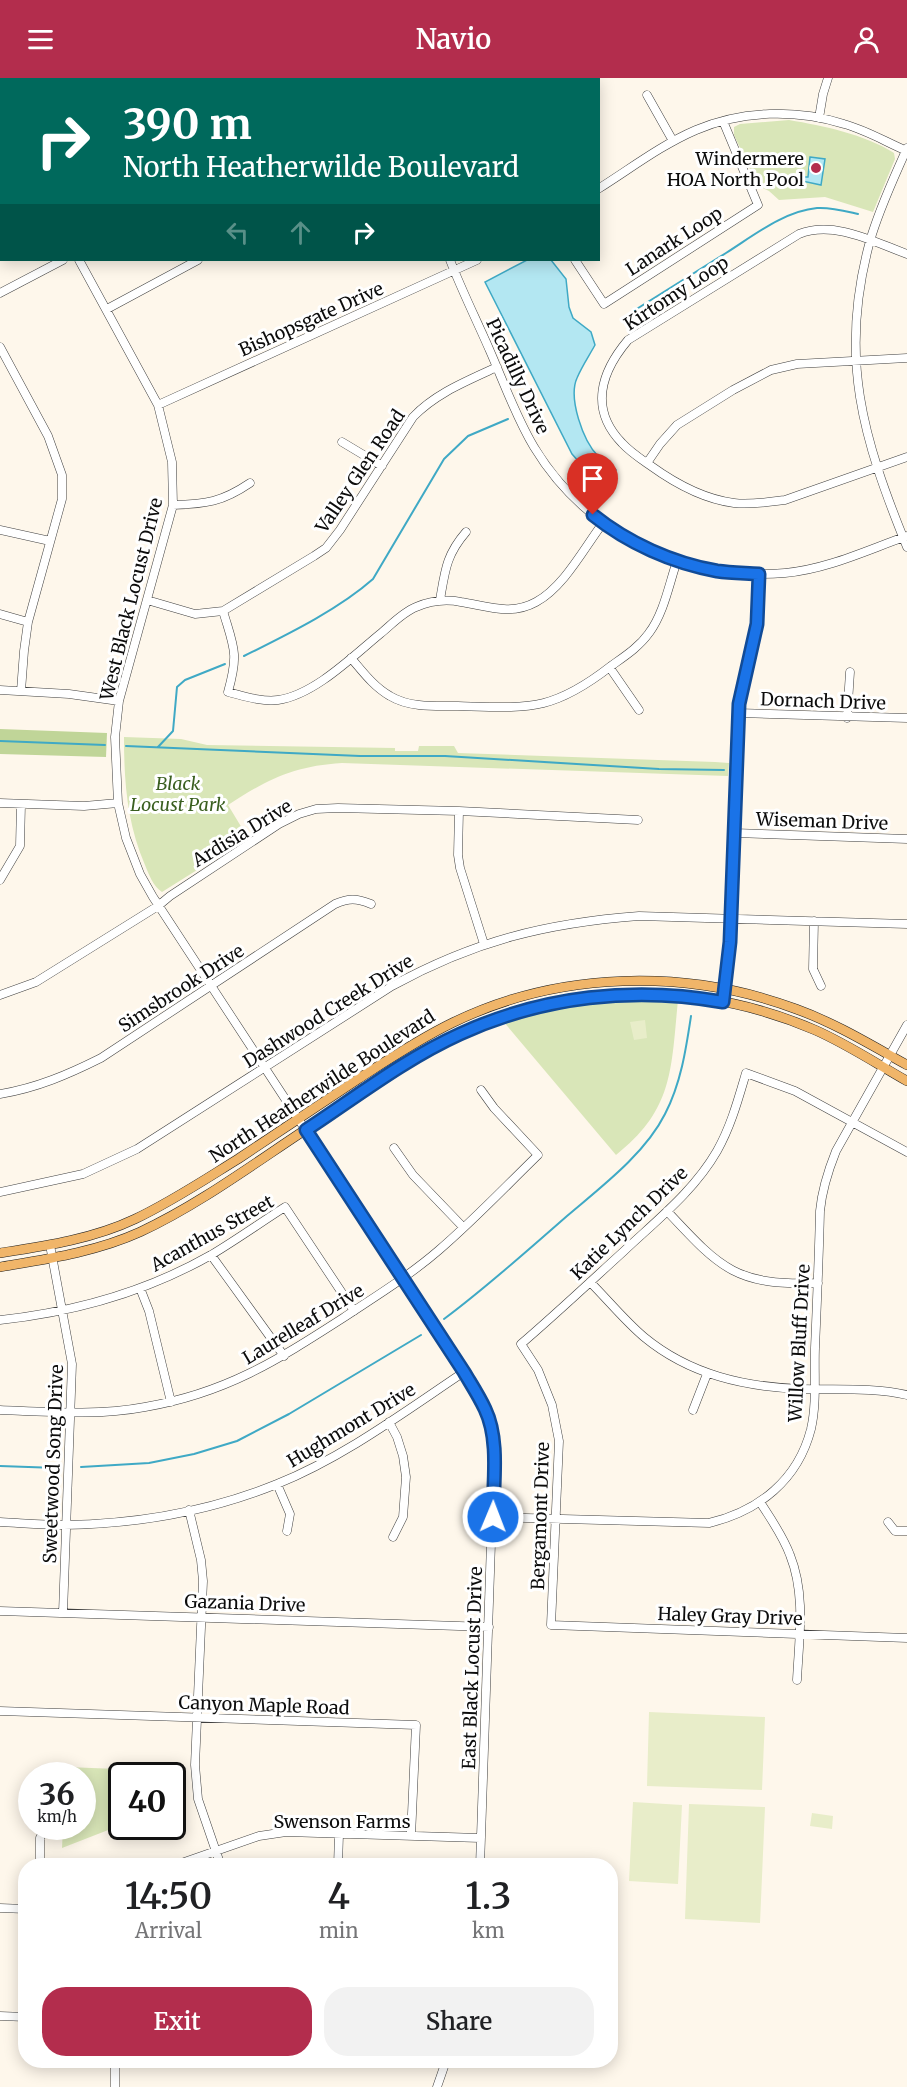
<!DOCTYPE html>
<html lang="en">
<head>
<meta charset="utf-8">
<style>
  :root { --surface:#fff; --page:#f2f2f2; --text:#202124; --muted:#757577; --accent:#b32d4d }
  body { margin:0; font-family:Merriweather,serif; background:var(--page); color:var(--text); height:100vh; display:flex; flex-direction:column; font-size:22px; white-space:nowrap }
  * { box-sizing:border-box; margin:0 }
  p { font-size:20px; color:var(--muted) }
  .icon { flex:none; width:33px; height:33px; fill:none; stroke:currentColor; stroke-width:2; stroke-linecap:round; stroke-linejoin:round }
  .map { position:relative; flex:1; overflow:hidden }
  .details { position:absolute; left:18px; top:1780px; width:600px; height:210px; display:flex; flex-direction:column; background:var(--surface); border-radius:24px; box-shadow:0 3px 15px #0003 }
  .details>* { flex:none }
  .banner { position:absolute; left:0px; top:0px; width:600px; height:183px; box-shadow:0 3px 15px #0003; background:#00695c; color:#fff; overflow:hidden }
  .speed { position:absolute; left:18px; top:1684px; display:flex; gap:12px; font-size:30px; font-weight:700; text-align:center }
  .speed>* { display:grid; place-content:center; width:78px; height:78px; border-radius:50%; background:var(--surface); box-shadow:0 3px 15px #0003; line-height:1 }
  .speed small { font-size:15px; font-weight:400 }
  .speed .limit { border:3px solid #111; border-radius:9px; background:#fff; color:#111 }
  .pin { position:absolute; display:grid; place-items:center; width:51px; height:51px; color:#fff; margin:-62px -26px; border-radius:50% 50% 50% 0; rotate:-45deg; box-shadow:0 0 6px #0007 }
  .pin .icon { rotate:45deg }
  .me { position:absolute; width:66px; margin:-33px; rotate:1deg; stroke-linejoin:round; filter:drop-shadow(0 0 4px #0008) }
  .turn { display:flex; align-items:center; gap:21px; height:126px; padding:0 24px; font-size:27px }
  .turn .icon { width:78px; height:78px; stroke-width:2.5 }
  .turn b { display:block; font-size:42px; line-height:51px }
  .lanes { display:flex; align-items:center; height:57px; padding:0 24px; background:#0003; justify-content:center; gap:30px; direction:ltr }
  .lanes .off { opacity:.35 }
  .eta { display:flex; justify-content:space-evenly; align-items:center; height:102px; text-align:center }
  .eta b { font-size:36px; font-weight:600; line-height:42px }
  .primary-button { display:flex; gap:12px; margin-top:auto; padding:12px 24px }
  .primary-button a { flex:1; height:69px; border-radius:24px; background:var(--accent); color:#fff; font-size:24px; font-weight:600; line-height:69px; text-align:center }
  .primary-button a+a { background:var(--page); color:var(--text) }
  header { display:flex; justify-content:space-between; align-items:center; height:78px; padding:0 24px; background:var(--accent); color:#fff; font-size:27px; font-weight:600 }
  .map>svg:first-child { display:block }
</style>
</head>
<body>
<header><svg class="icon" aria-label="menu" viewBox="0 0 24 24"><path d="M4 6h16M4 12h16M4 18h16"/></svg>Navio<svg class="icon" aria-label="person" viewBox="0 0 24 24"><circle cx="12" cy="8" r="4"/><path d="M4 21q1-7 8-7t8 7"/></svg></header>
<div class="map">
<svg width="907" height="2009" viewBox="0 0 907 2009">
  <rect width="100%" height="100%" fill="#fef7eb"/>
  <path fill="#d9e6b8" d="M789,42c35,6 75,14 105,33l1,6 -22,53 -48,-15 -46,3 -10,-9 -11,-5 -24,-51v-8l6,-3z
    M124,659l57,2 26,6 188,3v3h23l1,-5h35l4,7 257,9 14,1 -1,13 -386,-13c-48,3 -74,16 -114,42l20,33 -86,54c-9,-6 -13,-17 -17,-27 -18,-42 -21,-83 -21,-128z
    M636,921l42,1c-7,69 -4,109 -62,155l-113,-134c44,-12 87,-20 133,-22z
    M66,1689l77,3 -1,6h-20l-1,49 -59,23 1,-21h19v-51h-17z"/>
  <path fill="#c0d598" d="M0,651l107,4 -1,24 -106,-3z"/>
  <path fill="#e8edc9" d="M645,942l2,18 -13,2 -4,-18z
    M649,1634l116,5 -3,73 -115,-4z
    M633,1724l49,3 -4,79 -49,-3z
    M689,1726l76,3 -5,116 -75,-4z
    M812,1735l21,3 -1,13 -22,-3z"/>
  <path fill="#b3e7f2" stroke="#3fa9c5" stroke-width="1.5" d="M810,79l15,2 -4,26 -19,-4v-4h6z
    M527,182h24l15,19 3,28 4,11 18,14 4,13c-6,11 -13,21 -18,33 -9,20 6,63 21,78 6,6 13,7 18,14l-16,12 -13,-11 -15,-17 -87,-172z"/>
  <g fill="none" stroke-linecap="round" stroke-linejoin="round">
    <path stroke="#3fa9c5" stroke-width="2" d="M627,237c33,-21 66,-41 99,-62 27,-17 58,-42 91,-45 14,-1 28,3 41,6
      M244,578c42,-21 94,-46 129,-77l71,-120 24,-23 40,-17
      M0,663l105,4
      M126,668l234,10h85l214,13 65,1
      M158,669l15,-16 4,-44 8,-7 40,-16
      M444,1241c43,-32 83,-68 123,-103 34,-29 78,-62 98,-102 16,-31 21,-65 26,-98
      M0,1388l57,2
      M81,1389l68,-4 45,-9 43,-13 52,-27 132,-79"/>
    <defs>
      <path id="minor" d="M107,0l1,2
        M456,2l1,-2
        M529,2l1,-2
        M647,17l26,46
        M0,23l2,4
        M819,40l4,-24 5,-16
        M907,70c-13,30 -28,61 -37,93 -32,116 -7,198 37,306
        M598,111c32,-20 63,-44 98,-59 46,-20 101,-21 148,-6 22,6 42,18 63,27
        M907,176c-33,-12 -73,-34 -108,-20l-171,106c-27,32 -39,69 -6,103 8,9 19,16 29,23 25,18 52,33 83,37 17,2 35,-1 51,-3l122,-43
        M79,182l79,145 14,57 1,43 -54,196 -4,36 3,66 8,35 14,36 13,23 311,475 22,39 6,21 2,23 -14,411
        M450,182c12,31 27,61 40,91 14,32 26,66 44,96 52,86 151,135 251,126 43,-4 82,-23 122,-37
        M575,182l29,44 154,-99 -35,-84
        M0,215l63,-33
        M107,231l91,-49
        M0,269l48,89 14,39v24l-34,123 -4,29 -3,40
        M158,327l319,-145
        M342,364l40,24
        M647,385l13,-19 17,-19 56,-35 38,-20 26,-6 110,-6
        M173,427c33,-1 49,-3 77,-22
        M0,452l50,11
        M147,522l48,14 28,-3 91,-55 12,-8 14,-18 73,-113c23,-24 54,-36 84,-50
        M440,522c5,-29 6,-45 26,-68
        M223,533c11,37 16,42 5,81 16,4 33,10 50,8 36,-5 74,-43 102,-66 11,-9 23,-22 36,-27 14,-6 29,-8 45,-5 26,4 50,14 75,0 28,-15 48,-54 67,-79
        M0,536l28,8
        M351,580c12,14 23,29 39,38 20,12 46,10 68,10 71,2 94,6 153,-40 14,-10 28,-19 38,-33 15,-20 20,-49 28,-72
        M610,590l29,42
        M0,612l69,4 50,7
        M738,635l169,5
        M847,640l3,-46
        M0,725l84,3 34,-3
        M459,733l-1,44 2,13 24,76
        M735,755l172,6
        M0,802l20,-34 1,-42
        M814,843l-1,48 8,17
        M0,917l36,-13 122,-76 12,-10 109,-72 20,-10 17,-5 22,-1 121,3 179,9
        M723,924l8,-60 8,-238 18,-80 2,-50
        M0,1016c37,-6 69,-20 101,-36l234,-154c14,-6 21,-6 36,0
        M394,1070l19,27 50,52
        M907,1074l-112,-61 -49,-18c-8,27 -15,53 -29,78 -23,40 -60,69 -93,100 -34,31 -68,63 -103,93l17,26 14,35 7,36 -8,184 356,13
        M0,1114l83,-18 54,-25 255,-163c82,-45 154,-63 247,-70l268,8
        M667,1133c54,58 69,75 151,72
        M50,1167l22,119 -9,249
        M211,1177l73,101
        M590,1204c18,18 35,39 54,55 46,38 101,50 158,52 34,1 72,-2 105,6
        M140,1210l9,23 22,91
        M0,1242c74,-8 146,-28 211,-65 25,-15 49,-32 74,-48l69,104
        M0,1332c48,2 98,6 145,-3 81,-14 131,-46 198,-89 33,-22 66,-42 96,-68 35,-30 66,-63 99,-95l-44,-47 -13,-18
        M693,1332l14,-36
        M389,1344l8,15 6,19 3,21 -3,40 -10,20
        M277,1406l13,30 -3,17
        M760,1424c11,17 23,34 30,53 16,40 9,83 7,125
        M189,1432l12,50 2,21 -8,184 3,34 23,67
        M493,1439l216,6c50,-12 89,-43 102,-94 6,-26 3,-55 4,-81 2,-46 4,-92 5,-137 2,-22 8,-40 16,-60l71,-126
        M0,1444c21,1 42,3 64,3 71,-1 146,-14 213,-41 67,-27 127,-72 187,-112
        M888,1444l7,9h12
        M0,1533l489,16
        M0,1633l416,14 -5,111
        M40,1788v-28l6,-11
        M173,1788l86,-30 27,-4 194,6
        M338,1788l1,-32
        M0,1830l26,1
        M0,1938l26,1
        M115,2009v-26
        M437,2009l9,-26"/>
      <path id="major" d="M0,1175c45,-7 93,-14 135,-34 36,-17 69,-39 103,-60 40,-27 80,-53 120,-80 31,-20 61,-40 94,-56 106,-52 234,-55 344,-14 39,14 75,36 111,56
        M0,1189c47,-8 96,-15 140,-35 58,-27 112,-67 165,-102 50,-33 99,-68 152,-95 110,-55 247,-53 358,-5 32,14 62,34 92,51"/>
    </defs>
    <use href="#minor" stroke="#3f3f3f" stroke-width="9"/>
    <use href="#major" stroke="#1d1d1d" stroke-width="10"/>
    <use href="#minor" stroke="#fff" stroke-width="8"/>
    <use href="#major" stroke="#f0b569" stroke-width="9"/>
  </g>
  <g fill="none" stroke-linecap="round" stroke-linejoin="round">
    <defs>
      <path id="route" d="M493,1439c0,-34 7,-77 -8,-108 -6,-13 -14,-25 -21,-37l-158,-242c50,-33 99,-71 154,-96 83,-38 174,-48 263,-32l7,-60 9,-238 18,-80 2,-50c-14,-1 -28,-1 -42,-3 -45,-8 -89,-28 -124,-56"/>
    </defs>
    <use href="#route" stroke="#114b97" stroke-width="15"/>
    <use href="#route" stroke="#1a73e8" stroke-width="10"/>
  </g>
  <circle fill="#b32d4d" stroke="#fff" stroke-width="2" cx="816" cy="90" r="6"/>
  <g text-anchor="middle" dominant-baseline="central" stroke-width="6" stroke-linejoin="round" paint-order="stroke">
    <g font-size="18" fill="#0c0c0c" stroke="#fff" text-anchor="end">
      <text x="804" y="80">Windermere<tspan x="804" dy="21">HOA North Pool</tspan></text>
    </g>
    <g font-size="18" fill="#0c0c0c" stroke="#fff">
      <text transform="translate(674 163) rotate(-33)">Lanark Loop</text>
      <text transform="translate(676 215) rotate(-33)">Kirtomy Loop</text>
      <text transform="translate(311 241) rotate(-24)">Bishopsgate Drive</text>
      <text transform="translate(518 298) rotate(65)">Picadilly Drive</text>
      <text transform="translate(360 393) rotate(-56)">Valley Glen Road</text>
      <text transform="translate(131 521) rotate(-76)">West Black Locust Drive</text>
      <text transform="translate(823 623) rotate(2)">Dornach Drive</text>
      <text transform="translate(822 743) rotate(2)">Wiseman Drive</text>
      <text transform="translate(242 755) rotate(-31)">Ardisia Drive</text>
      <text transform="translate(181 910) rotate(-33)">Simsbrook Drive</text>
      <text transform="translate(328 933) rotate(-32)">Dashwood Creek Drive</text>
      <text transform="translate(322 1008) rotate(-33)">North Heatherwilde Boulevard</text>
      <text transform="translate(629 1145) rotate(-44)">Katie Lynch Drive</text>
      <text transform="translate(212 1155) rotate(-29)">Acanthus Street</text>
      <text transform="translate(303 1246) rotate(-31)">Laurelleaf Drive</text>
      <text transform="translate(799 1265) rotate(-87)">Willow Bluff Drive</text>
      <text transform="translate(351 1347) rotate(-31)">Hughmont Drive</text>
      <text transform="translate(53 1386) rotate(-88)">Sweetwood Song Drive</text>
      <text transform="translate(540 1438) rotate(-88)">Bergamont Drive</text>
      <text transform="translate(245 1525) rotate(2)">Gazania Drive</text>
      <text transform="translate(730 1538) rotate(2)">Haley Gray Drive</text>
      <text transform="translate(472 1590) rotate(-88)">East Black Locust Drive</text>
      <text transform="translate(264 1627) rotate(2)">Canyon Maple Road</text>
      <text x="342" y="1743">Swenson Farms</text>
    </g>
    <g font-size="18" font-style="italic" fill="#3a5f20" stroke="#fff">
      <text x="178" y="705">Black<tspan x="178" dy="21">Locust Park</tspan></text>
    </g>
  </g>
</svg>
<div class="speed"><div>36<small>km/h</small></div><div class="limit">40</div></div>
<div class="pin" style="left:593px;top:437px;background:#d93025"><svg class="icon" aria-label="arrive" viewBox="0 0 24 24"><path d="M6 21V4h12l-3 4 3 4H6"/></svg></div>
<svg class="me" style="left:493px;top:1439px" viewBox="-20 -20 40 40"><circle r="17" fill="#1a73e8" stroke="#fff" stroke-width="3"/><path d="M0-11L8 9 0 5-8 9z" fill="#fff"/></svg>
<div class="banner">
<div class="turn"><svg class="icon" aria-label="right" viewBox="0 0 24 24"><path d="M7 20v-9h11M14 6l5 5-5 5"/></svg><div><b>390 m</b>North Heatherwilde Boulevard</div></div>
<div class="lanes"><svg class="icon off" aria-label="left" viewBox="0 0 24 24"><path d="M17 20v-9H6M10 6l-5 5 5 5"/></svg><svg class="icon off" aria-label="ahead" viewBox="0 0 24 24"><path d="M12 20V5M6 11l6-6 6 6"/></svg><svg class="icon" aria-label="right" viewBox="0 0 24 24"><path d="M7 20v-9h11M14 6l5 5-5 5"/></svg></div>
</div>
<section class="details">
<div class="eta">
<div><b>14:50</b><p>Arrival</p></div>
<div><b>4</b><p>min</p></div>
<div><b>1.3</b><p>km</p></div>
</div>
<div class="primary-button"><a>Exit</a><a>Share</a></div>
</section>
</div>
</body>
</html>
